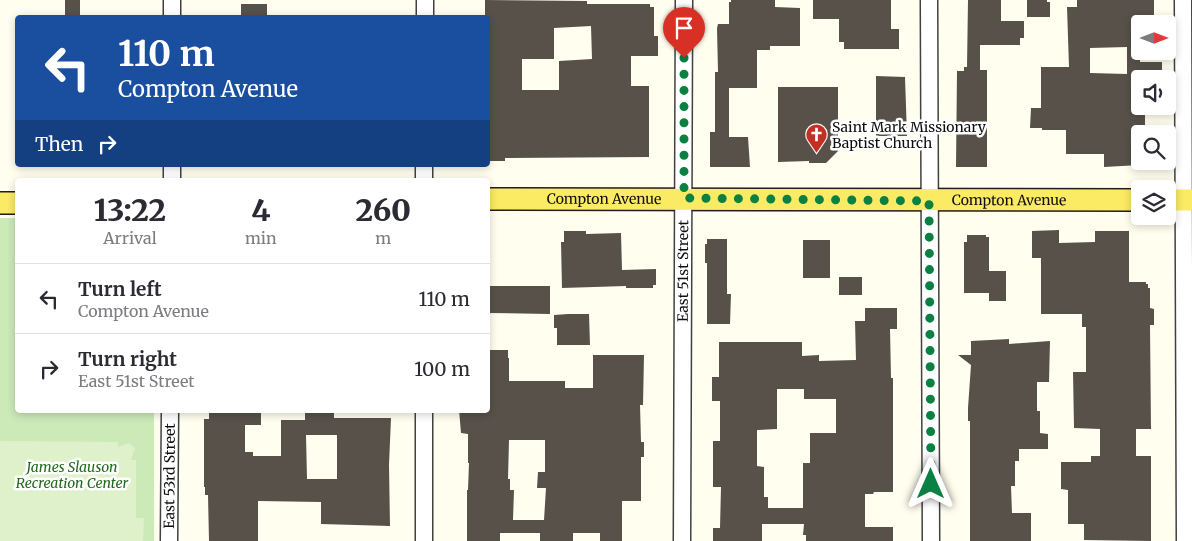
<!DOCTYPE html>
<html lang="en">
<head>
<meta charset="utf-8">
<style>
  :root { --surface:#fff; --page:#f7f7f7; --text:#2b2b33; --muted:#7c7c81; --line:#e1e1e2 }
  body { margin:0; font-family:Merriweather,serif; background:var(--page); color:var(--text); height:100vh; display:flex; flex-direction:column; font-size:19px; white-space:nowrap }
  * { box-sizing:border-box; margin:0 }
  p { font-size:16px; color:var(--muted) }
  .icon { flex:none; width:28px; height:28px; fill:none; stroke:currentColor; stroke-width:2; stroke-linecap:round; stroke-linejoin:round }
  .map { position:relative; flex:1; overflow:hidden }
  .panel { position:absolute; left:15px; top:178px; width:475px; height:235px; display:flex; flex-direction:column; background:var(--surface); border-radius:5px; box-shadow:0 2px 8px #0003 }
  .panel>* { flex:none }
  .guide { position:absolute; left:15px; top:15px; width:475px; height:152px; border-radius:5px; box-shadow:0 2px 8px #0003; background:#1a4fa0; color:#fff; overflow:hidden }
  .needle { width:32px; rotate:90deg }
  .controls { position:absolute; left:1131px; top:15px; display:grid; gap:10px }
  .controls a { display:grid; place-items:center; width:45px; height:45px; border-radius:5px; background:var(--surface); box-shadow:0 2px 8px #0003; font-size:25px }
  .pin { position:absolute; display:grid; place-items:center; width:42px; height:42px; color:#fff; margin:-51px -21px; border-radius:50% 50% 50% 0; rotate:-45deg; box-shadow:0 0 5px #0007 }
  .pin .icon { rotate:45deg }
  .me { position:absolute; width:55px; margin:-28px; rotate:0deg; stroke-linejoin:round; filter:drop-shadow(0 0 4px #0008) }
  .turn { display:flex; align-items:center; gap:18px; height:105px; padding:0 20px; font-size:22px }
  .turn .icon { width:65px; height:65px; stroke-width:2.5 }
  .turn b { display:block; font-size:35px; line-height:42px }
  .then { display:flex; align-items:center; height:48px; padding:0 20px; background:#0003; gap:10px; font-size:19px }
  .eta { display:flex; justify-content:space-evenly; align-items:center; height:85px; text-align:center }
  .eta b { font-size:30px; font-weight:800; line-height:35px }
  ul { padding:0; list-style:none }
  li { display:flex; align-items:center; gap:15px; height:70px; padding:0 20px; border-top:1px solid var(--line) }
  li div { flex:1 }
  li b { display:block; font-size:19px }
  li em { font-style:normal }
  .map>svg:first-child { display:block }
</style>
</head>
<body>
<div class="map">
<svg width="1192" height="541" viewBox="0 0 1192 541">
  <rect width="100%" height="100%" fill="#fffeef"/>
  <path fill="#cbeab8" d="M0,218h17l1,192h136v131h-154z"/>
  <path fill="#dff1ca" d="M0,441l118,1v5l11,-4 6,5 -4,12h5v58h8l-1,23h-143z"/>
  <path fill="#57514a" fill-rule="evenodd" d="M65,0h15v18h-15z
    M485,0l102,1v3h63v3h4v29h4v20h-27v30h18v71l-144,1v3h-17v-143h-3zM591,26l1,33 -33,2v29h-37v-31h32v-31z
    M731,0h44v7l25,1v38h-30v4h-13v38h-28v49h19l2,30h-40v-35h5v-60h3l-1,-44 1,-4h11v-22h2z
    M813,0h78v29h8v20h-55v-7h-5v-23h-26z
    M968,0h33v21h23v17h-4v7h-40v25h7v97h-31l1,-96h7v-4h3z
    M1027,0h20v2h3v15h-23z
    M1077,0h77v24h-14v38h22v17h-22v27h5v28h-5v31l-36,2v-13h-38v-24h-24v-2h-12l1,-20h10v-41h28l-2,-60h10zM1127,47v27l-37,-1v-25z
    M241,4h26v14h-26z
    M876,76l29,1 2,59h-31z
    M778,87h60v64l-12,12h-17v-2l-31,1z
    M1059,230v13l36,-1v-11h34v51h17v2h2v4h2v20l4,1v16h-4l1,104h-15v27h15v85l-67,-1v-16h-16v-34l-7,-1v-27h30v-6h9v-27l-26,-1 -1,-56h13v-45h-4v-13h-41v-56h-9v-27z
    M564,231h22v3l35,-1 1,37 34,-1v16h-3v3h-27v-2l-64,2 -1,-46h3z
    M967,235h19v2h3v34h17v30h-17v-8h-25v-51h3z
    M707,239h20v55h4l-1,30h-23v-61h-2v-19h2z
    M803,240h27v38h-27z
    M839,277h23v18h-23z
    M488,286h62v28l-62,-1z
    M865,308h32v21h-7l1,49h2v114h-19l-1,2h-8v33h28v14h-87v-6h-3l1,-11h-42v17h-49v-13h7l1,-41h-8v-46h7v-40h-8v-24h7v-35h83v14l17,-1v6l37,-1 -1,-39h10zM777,389h27v10h32v34h-26v30h-7v45h-35v-11h-4v-30l-7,-1v-36l20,-1z
    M568,314h21l1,31h-33v-17h-3v-13z
    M1009,339v5l41,-3 -1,41h-12v29h3v22l8,1v15h-29v12h-4v25h-4l1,27h19v28h-61v-120h-2v-13l3,-43 -13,-10h13v-14z
    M488,350h20v8h1v23h56v7h28v-33h51l-1,50h-3l1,37h3v15h-3v44h-19v40h-22v-8h-27v8h-33v-8h-40v8h-33v-51h1l1,-27h-1v-29l-7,-1 -2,-23 29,1zM509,440h36v32h-7l-1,16h9l-2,32h-31l1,-30h-4v-11h-2z
    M209,411l52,1v13h-16v27h8v4h28v-36h24v-8h29v6h57l-2,47 1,61 -69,-2v-22l-63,-1v40h-49l-1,-46h-3v-8h-1v-68h5zM306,435h31v44h-30z"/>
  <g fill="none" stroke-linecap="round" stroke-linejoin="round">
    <defs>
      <g id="minor">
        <path d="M172,0v18"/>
        <path d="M929,0l2,541"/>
        <path d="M1183,0l2,541"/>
        <path d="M425,18v-18"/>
        <path d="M172,165v15"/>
        <path d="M424,180v-15"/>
        <path d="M424,410v131"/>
        <path id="s1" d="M169,541l1,-131"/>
        <path id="s2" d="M682,541l2,-541"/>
      </g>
      <g id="major">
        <path id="s3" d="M488,199c217,-1 434,2 652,1"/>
        <path d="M1168,200h24"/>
        <path d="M0,203h18"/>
      </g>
    </defs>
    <use href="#minor" stroke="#414141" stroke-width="19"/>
    <use href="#major" stroke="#1f1f1f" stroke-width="24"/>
    <use href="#minor" stroke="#fff" stroke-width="16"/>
    <use href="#major" stroke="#fbea63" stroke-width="21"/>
  </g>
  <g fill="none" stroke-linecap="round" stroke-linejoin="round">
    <path stroke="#0b8043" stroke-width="9" stroke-dasharray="0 16.2" d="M684,58v140l245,3 2,283"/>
  </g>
  <defs>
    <symbol id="church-pin" viewBox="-11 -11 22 30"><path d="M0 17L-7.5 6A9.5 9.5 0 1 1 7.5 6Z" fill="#c23023" stroke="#fff"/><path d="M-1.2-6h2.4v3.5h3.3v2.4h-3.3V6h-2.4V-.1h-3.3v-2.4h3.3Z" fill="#fff"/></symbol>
  </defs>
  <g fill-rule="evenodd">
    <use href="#church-pin" x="804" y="122" width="25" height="34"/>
  </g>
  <g text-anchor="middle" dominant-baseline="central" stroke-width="5" stroke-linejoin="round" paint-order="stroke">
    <g font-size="14" fill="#0e0e0e" stroke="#fff" text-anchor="start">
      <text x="832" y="127">Saint Mark Missionary<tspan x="832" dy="16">Baptist Church</tspan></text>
    </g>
    <g font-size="14" fill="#0e0e0e" stroke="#fff">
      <text stroke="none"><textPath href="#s3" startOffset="116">Compton Avenue</textPath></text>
      <text stroke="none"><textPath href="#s3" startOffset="521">Compton Avenue</textPath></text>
      <text stroke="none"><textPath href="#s2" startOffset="270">East 51st Street</textPath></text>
      <text stroke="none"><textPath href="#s1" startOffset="65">East 53rd Street</textPath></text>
    </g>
    <g font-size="14" font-style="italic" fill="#22681d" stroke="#fff">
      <text x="72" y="467">James Slauson<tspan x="72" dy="16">Recreation Center</tspan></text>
    </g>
  </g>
</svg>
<div class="controls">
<a><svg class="needle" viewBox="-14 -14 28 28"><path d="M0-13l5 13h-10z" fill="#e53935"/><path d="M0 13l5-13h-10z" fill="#7c7c81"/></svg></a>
<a><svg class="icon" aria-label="sound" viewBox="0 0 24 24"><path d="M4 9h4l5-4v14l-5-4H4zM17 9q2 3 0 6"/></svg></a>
<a><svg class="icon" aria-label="search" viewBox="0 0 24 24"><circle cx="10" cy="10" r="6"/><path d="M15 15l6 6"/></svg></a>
<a><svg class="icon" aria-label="layers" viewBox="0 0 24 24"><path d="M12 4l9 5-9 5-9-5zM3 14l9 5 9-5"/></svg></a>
</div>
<div class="pin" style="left:684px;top:58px;background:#d93025"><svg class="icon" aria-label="arrive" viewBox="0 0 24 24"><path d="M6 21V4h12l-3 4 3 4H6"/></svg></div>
<svg class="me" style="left:931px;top:484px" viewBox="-20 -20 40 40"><path d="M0-17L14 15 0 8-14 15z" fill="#0b8043" stroke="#fff" stroke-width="4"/></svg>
<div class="guide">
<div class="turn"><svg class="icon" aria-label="left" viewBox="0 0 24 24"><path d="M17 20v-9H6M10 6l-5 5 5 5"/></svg><div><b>110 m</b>Compton Avenue</div></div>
<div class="then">Then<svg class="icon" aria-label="right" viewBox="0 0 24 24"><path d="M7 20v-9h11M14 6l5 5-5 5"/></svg></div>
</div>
<section class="panel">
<div class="eta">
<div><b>13:22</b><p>Arrival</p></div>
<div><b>4</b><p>min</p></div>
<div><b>260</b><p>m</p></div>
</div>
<ul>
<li><svg class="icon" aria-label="left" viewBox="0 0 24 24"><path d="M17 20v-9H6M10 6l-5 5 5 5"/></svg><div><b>Turn left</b><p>Compton Avenue</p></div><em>110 m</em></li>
<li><svg class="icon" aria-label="right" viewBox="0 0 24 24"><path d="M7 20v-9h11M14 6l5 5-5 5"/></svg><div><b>Turn right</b><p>East 51st Street</p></div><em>100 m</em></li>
</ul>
</section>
</div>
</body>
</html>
